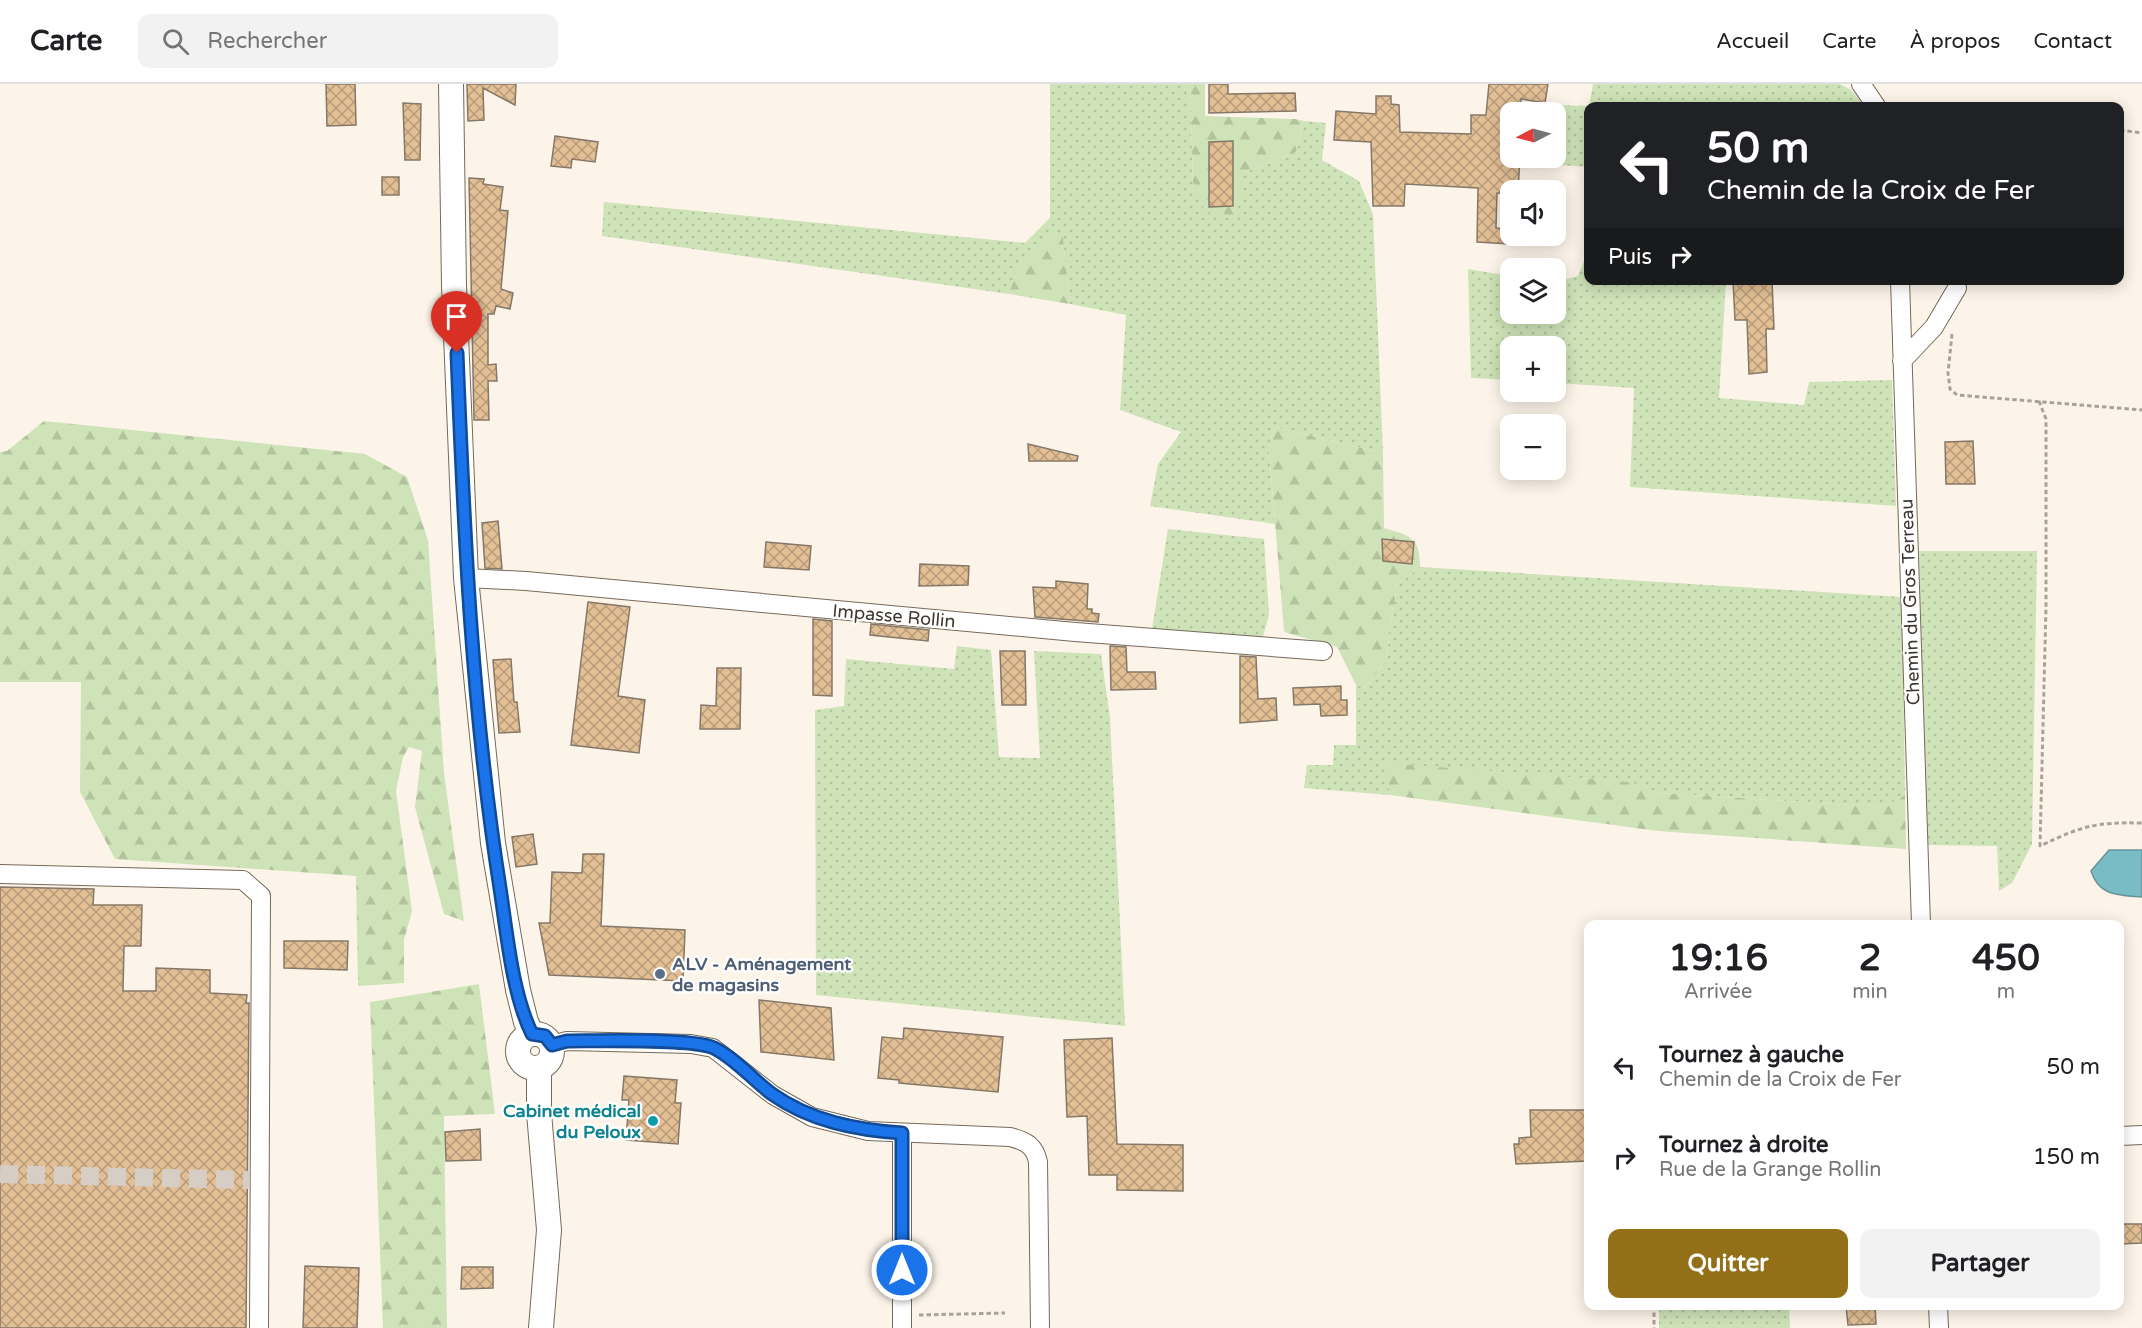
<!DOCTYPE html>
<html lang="fr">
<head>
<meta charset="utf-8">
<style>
  :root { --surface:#fff; --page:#f2f2f2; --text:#202124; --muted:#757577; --line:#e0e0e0; --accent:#937018 }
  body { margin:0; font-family:"Varela Round",sans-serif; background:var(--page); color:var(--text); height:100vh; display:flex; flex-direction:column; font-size:22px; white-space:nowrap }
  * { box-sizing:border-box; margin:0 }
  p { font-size:20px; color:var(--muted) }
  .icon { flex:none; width:33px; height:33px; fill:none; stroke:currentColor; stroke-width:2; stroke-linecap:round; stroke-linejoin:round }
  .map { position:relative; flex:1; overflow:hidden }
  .panel { position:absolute; left:1584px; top:836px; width:540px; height:390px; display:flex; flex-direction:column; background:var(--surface); border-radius:12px; box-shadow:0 3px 15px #0003 }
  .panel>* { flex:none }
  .banner { position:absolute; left:1584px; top:18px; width:540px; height:183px; border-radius:12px; box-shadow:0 3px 15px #0003; background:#202124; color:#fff; overflow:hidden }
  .needle { width:39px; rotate:264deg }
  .controls { position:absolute; left:1500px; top:18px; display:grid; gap:12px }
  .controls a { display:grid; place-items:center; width:66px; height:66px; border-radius:12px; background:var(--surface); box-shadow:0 3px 15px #0003; font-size:30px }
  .pin { position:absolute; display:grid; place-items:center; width:51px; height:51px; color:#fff; margin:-62px -26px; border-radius:50% 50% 50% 0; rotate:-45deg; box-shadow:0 0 6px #0007 }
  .pin .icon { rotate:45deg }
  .me { position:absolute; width:66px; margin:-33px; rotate:0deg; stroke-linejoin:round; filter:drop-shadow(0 0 4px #0008) }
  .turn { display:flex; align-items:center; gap:21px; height:126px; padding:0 24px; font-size:27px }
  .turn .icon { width:78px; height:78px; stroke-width:2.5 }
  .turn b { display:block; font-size:42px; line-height:51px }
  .then { display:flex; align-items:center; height:57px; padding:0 24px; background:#0003; gap:12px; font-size:22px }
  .eta { display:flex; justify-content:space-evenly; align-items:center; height:102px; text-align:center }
  .eta b { font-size:36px; font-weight:700; line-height:42px }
  .button { display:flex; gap:12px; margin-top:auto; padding:12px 24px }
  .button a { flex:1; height:69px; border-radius:12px; background:var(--accent); color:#fff; font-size:24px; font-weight:700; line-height:69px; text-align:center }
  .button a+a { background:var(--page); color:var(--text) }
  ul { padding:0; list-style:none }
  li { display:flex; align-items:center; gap:18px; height:90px; padding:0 24px }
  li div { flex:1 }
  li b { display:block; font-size:22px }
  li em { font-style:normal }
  header { display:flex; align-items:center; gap:36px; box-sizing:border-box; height:84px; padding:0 30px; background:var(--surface); border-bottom:2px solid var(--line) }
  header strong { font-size:28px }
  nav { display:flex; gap:33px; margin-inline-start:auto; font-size:21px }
  .search { width:420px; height:54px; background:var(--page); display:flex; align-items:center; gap:15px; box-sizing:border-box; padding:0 21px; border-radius:12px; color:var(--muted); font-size:22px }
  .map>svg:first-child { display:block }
</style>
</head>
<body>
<header>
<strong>Carte</strong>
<div class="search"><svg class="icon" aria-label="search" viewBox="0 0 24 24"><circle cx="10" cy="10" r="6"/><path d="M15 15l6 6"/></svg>Rechercher</div>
<nav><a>Accueil</a><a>Carte</a><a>À propos</a><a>Contact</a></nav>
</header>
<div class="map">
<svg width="2142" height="1244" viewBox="0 0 2142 1244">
  <defs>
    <pattern id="grass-dots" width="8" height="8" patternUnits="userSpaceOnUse" patternTransform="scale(1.5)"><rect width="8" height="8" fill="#cee3b8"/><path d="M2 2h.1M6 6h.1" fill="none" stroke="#b2c39e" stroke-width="1.8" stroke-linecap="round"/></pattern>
    <pattern id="forest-firs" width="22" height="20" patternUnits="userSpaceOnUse" patternTransform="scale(1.5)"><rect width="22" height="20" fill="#cee3b8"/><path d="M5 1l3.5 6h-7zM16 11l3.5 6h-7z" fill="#b2c39e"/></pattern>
    <pattern id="building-cross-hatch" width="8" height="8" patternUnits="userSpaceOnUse" patternTransform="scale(1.5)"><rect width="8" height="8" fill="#e2bf95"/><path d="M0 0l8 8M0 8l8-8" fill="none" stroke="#b89c7a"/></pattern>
  </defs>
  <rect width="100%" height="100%" fill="#fdf4e9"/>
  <path fill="url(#grass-dots)" d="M1050,0h140l3,98 50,-9 53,-21 8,-31 22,2 -4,37 37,21 14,33 10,239 -109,-26 -5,21 6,76 -125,-18 8,-42 23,-32 -61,-22 6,-95 -56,-11 -7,-65 -42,20 -12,35 -407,-58 2,-34 421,41 25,-25z
    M1593,0h247l11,6 13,16h-276v61l-29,-2 1,-9 -4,-1v-43h-28v-8l61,2z
    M1588,167v29l138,1 -7,117 85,7 5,-23 83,-2 4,126 -266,-19 4,-99 -78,-5v-37h-46v34l-39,-2 -3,-109 42,7v38h46v-32l22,-6z
    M1168,445l96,10 5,76 -7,25 -110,-11z
    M1919,467h118l-5,293 -20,39 -13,8 -2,-45 -70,-1z
    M1420,483l482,30 3,198 -21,12 -226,-14 -28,-11 -244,-18 4,31 -86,-7 3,-23h26l1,-20h22v-60l9,3 21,-28 11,-75z
    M957,562l34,4 8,107 41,1 -6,-107 67,3 9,64 15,308 -309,-31 -1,-285 29,-4 2,-47 108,10z
    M1659,1221h130l1,23h-131z"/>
  <path fill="url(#forest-firs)" d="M1190,0h15v32l90,3 9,2 -8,31 -53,21 -6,43 -32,-4 -12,-30z
    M1051,149l12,5 7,66 -61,-10 12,-35z
    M44,337l321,33 42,23 21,63 16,233 20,148 -20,-7 -29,-107 7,-56 -13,-4 -6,10 -7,34 16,120 -8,29v43l-46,3 -2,-110 -241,-17 -35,-67 1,-110h-81v-230l7,-1z
    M1274,343l109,26 1,75c26,8 36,8 36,39l-23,18 -11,75 -21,28 -9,-3 -19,-38 -53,-15 -15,-184z
    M1385,679l246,19 27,11 226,14 21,-12 1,54 -248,-18 -268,-36z
    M479,900l16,130 -51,2 3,212h-64l-13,-326z"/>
  <path fill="#7abcc6" stroke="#679499" stroke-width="1.5" d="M2109,766h33v47c-22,-2 -43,0 -51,-26z"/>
  <path fill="url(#building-cross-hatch)" stroke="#867868" stroke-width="1.5" d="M326,0h29l1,41 -29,1z
    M467,0h49l-1,21 -32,-17 1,32 -16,1z
    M1209,0h19v10l67,-1 1,18 -87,2z
    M1489,0h59l-3,19 -24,-4v13h-11v46h10l-2,32h-8v4l-13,-1 -1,35 14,1v15l-33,-2 1,-54 -73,-4 -1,22h-31l-2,-64 -37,-2 2,-29 40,3v-18h15v8l8,1 1,27 71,2v-19h15z
    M403,19l18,1 -1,56h-15z
    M555,52l43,6 -3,20 -23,-3 -1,9 -20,-2z
    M1233,57v65l-24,1v-65z
    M382,93h17v18h-17z
    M469,94l15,1 -1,5 20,3 -3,23 8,1 -7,78 12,4 -3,16 -14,-3 -2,8h-6v51l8,-1 1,17h-9l1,39h-15z
    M1733,196h39l2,49h-8l1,43 -18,2 -2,-54h-12z
    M1973,357l2,43h-29l-1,-42z
    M1028,360l50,12 -1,5h-48z
    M498,437l4,48 -17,-1 -3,-45z
    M1382,455l32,3 -2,22 -29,-3z
    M766,458l45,4 -2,24 -45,-3z
    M920,480l49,2 -1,19 -49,1z
    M1056,497l32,3 -1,25h5v4l7,1 -1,8 -63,-5 -2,-30 23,1z
    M588,518l42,5 -12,89 27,4 -6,53 -68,-8z
    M813,535l19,2v75l-19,-1z
    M871,540l58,6 -1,11 -58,-6z
    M1110,562l16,1 1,25h28l1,17 -45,1z
    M1000,567h25l1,54h-24z
    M1240,572l16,1 2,42 18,-1 1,22 -37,3z
    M511,575l3,43h3l3,30 -21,1 -6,-73z
    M717,584h24l-1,61h-40l1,-24 15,1z
    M1341,602v14h6v15l-26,1 -1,-12 -26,1 -1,-17z
    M533,750l4,30 -21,3 -4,-30z
    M583,770h21l-3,72 84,4 -2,51 -134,-6 -10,-52h11l2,-51 30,1z
    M0,803l94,2 -1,16h49l-1,41h-17l-1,45h33v-23l54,2v23l37,2 -1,8h3l-3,325h-246z
    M284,857h64l-1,29 -63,-2z
    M759,916l72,8 3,52 -73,-8z
    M904,944l99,9 -5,55 -99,-9v-3l-21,-2 4,-41 21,2z
    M1112,954l5,106 66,1v46l-66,-1v-15h-28l-2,-59 -20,1 -3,-77z
    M624,992l53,4 -2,23h6l-3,41 -52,-4 3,-40h-7z
    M1530,1026h56l2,51 -72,3 -2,-20h5v-6l12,-1z
    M480,1045l1,31 -35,1 -1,-29z
    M2120,1140h22v19l-22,1z
    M305,1182l54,2 -2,60h-54z
    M462,1183h31v21l-32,1z
    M1846,1221h29l1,19 -28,1z"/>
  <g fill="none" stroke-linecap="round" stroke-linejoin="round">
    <path stroke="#d6cec4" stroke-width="18" stroke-dasharray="18 9" stroke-linecap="butt" d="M0,1090l249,6"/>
    <defs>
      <path id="minor" d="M1861,0l15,22
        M1900,196l21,644
        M1902,277l32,-34 23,-39
        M466,494l60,3 549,51 248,19
        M0,790l243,6 18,16 -2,432
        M552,961l15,-4 124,3 22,4 60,47 39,22 56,14 142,6c16,4 25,9 28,25l2,166
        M2120,1052l22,-1
        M1938,1221l1,23
        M902,1244v-195"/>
      <path id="major" d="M451,0l3,202 12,292 27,265 25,147 8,32 6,12
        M518 967a17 17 0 1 1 34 0a17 17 0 1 1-34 0Z
        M539,984v45l10,117 -8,98"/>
    </defs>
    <use href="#minor" stroke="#766959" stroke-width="20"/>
    <use href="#major" stroke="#766959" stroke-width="26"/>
    <path stroke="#aaa299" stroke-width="3" stroke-dasharray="4.5 3" stroke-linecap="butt" d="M2120,46l22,3
      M1952,250l-4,39 2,16 7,6 185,15
      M2039,317l7,18v188l-6,239c42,-20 55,-24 102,-23
      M1654,1221v23
      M919,1231l86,-2"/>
    <use href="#minor" stroke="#fff" stroke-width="18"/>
    <use href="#major" stroke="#fff" stroke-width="24"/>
  </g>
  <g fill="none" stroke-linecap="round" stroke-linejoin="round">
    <defs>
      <path id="route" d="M457,269c7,179 15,358 43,535 7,46 12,105 32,146l13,2 7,9 15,-4c30,0 125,-3 147,7 22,11 39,32 58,46 38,27 84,36 130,39v137"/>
    </defs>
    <use href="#route" stroke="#114b97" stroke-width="15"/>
    <use href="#route" stroke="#1a73e8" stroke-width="10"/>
  </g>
  <circle fill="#5c6f8a" stroke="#fff" stroke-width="2" cx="660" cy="890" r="6"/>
  <circle fill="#0f9aa8" stroke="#fff" stroke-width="2" cx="653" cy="1037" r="6"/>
  <g text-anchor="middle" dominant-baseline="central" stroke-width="4.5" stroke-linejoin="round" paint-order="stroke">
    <g font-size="18" fill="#3c362f" stroke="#fff">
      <text transform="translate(1910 518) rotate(-92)">Chemin du Gros Terreau</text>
      <text transform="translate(894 532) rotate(5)">Impasse Rollin</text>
    </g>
    <g font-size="18" font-weight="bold" fill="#4e5e75" stroke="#fff" text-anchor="start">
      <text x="672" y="880">ALV - Aménagement<tspan x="672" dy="21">de magasins</tspan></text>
    </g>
    <g font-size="18" font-weight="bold" fill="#0d838f" stroke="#fff" text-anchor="end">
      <text x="641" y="1027">Cabinet médical<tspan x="641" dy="21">du Peloux</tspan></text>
    </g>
  </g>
</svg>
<div class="controls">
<a><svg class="needle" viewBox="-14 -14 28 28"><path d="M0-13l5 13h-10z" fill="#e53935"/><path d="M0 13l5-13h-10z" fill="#757577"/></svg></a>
<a><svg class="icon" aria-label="sound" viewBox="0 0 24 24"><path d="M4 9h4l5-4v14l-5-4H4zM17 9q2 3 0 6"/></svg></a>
<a><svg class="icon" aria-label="layers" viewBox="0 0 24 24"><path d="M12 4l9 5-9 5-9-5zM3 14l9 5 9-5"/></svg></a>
<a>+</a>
<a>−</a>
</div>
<div class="pin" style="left:457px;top:269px;background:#d93025"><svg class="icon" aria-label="arrive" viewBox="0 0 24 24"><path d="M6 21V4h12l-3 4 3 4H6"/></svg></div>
<svg class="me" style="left:902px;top:1186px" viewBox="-20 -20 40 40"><circle r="17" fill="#1a73e8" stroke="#fff" stroke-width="3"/><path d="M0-11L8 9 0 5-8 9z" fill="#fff"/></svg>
<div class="banner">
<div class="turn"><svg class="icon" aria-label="left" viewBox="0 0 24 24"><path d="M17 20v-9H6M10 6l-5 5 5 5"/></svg><div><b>50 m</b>Chemin de la Croix de Fer</div></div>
<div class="then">Puis<svg class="icon" aria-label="right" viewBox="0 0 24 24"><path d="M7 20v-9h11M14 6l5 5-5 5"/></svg></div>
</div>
<section class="panel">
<div class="eta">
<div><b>19:16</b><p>Arrivée</p></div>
<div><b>2</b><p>min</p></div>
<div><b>450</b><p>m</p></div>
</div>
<ul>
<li><svg class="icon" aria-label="left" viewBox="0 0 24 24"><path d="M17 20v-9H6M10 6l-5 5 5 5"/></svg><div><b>Tournez à gauche</b><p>Chemin de la Croix de Fer</p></div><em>50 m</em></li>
<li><svg class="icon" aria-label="right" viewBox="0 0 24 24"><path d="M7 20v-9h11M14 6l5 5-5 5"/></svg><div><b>Tournez à droite</b><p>Rue de la Grange Rollin</p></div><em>150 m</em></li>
</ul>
<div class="button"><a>Quitter</a><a>Partager</a></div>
</section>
</div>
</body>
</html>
